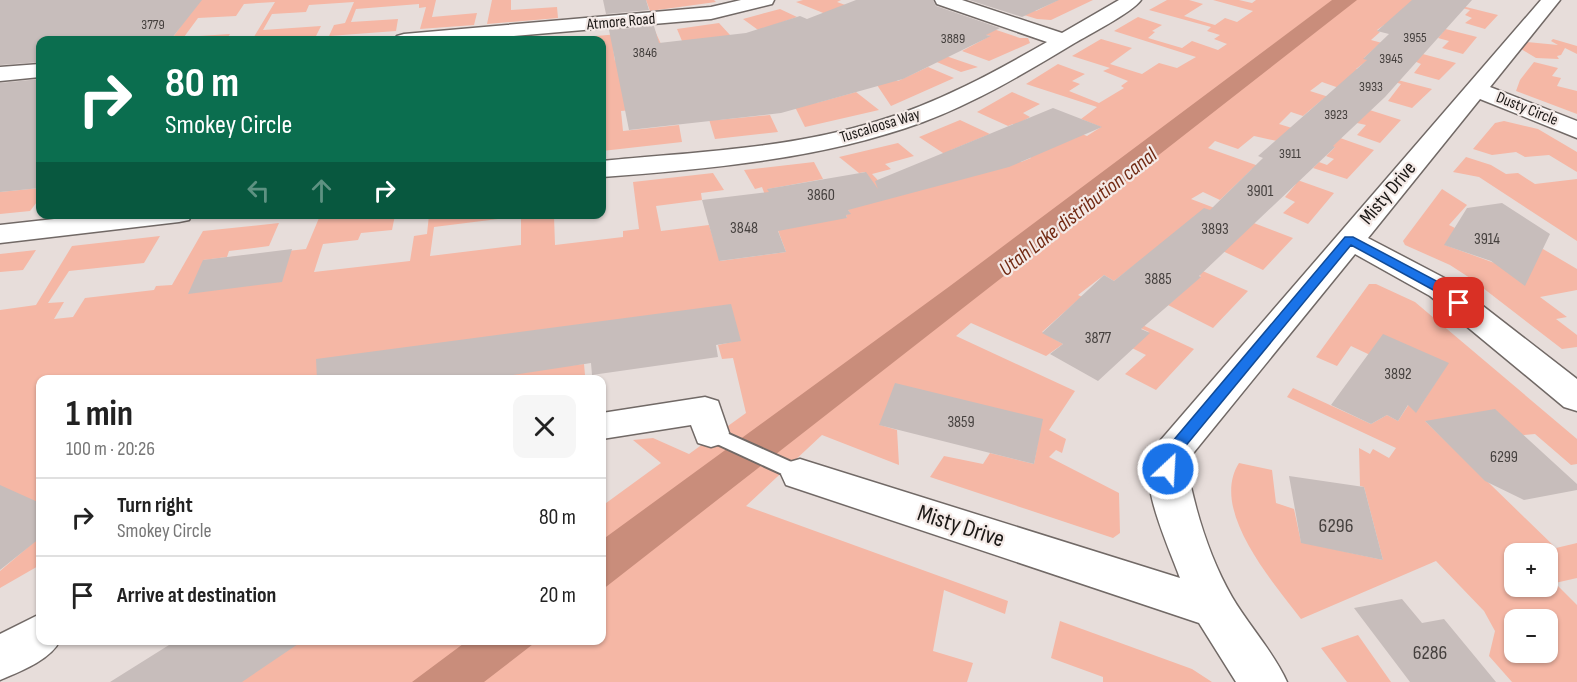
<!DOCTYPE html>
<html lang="en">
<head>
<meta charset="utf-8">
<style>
  :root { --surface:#fff; --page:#f6f6f6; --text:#222; --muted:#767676; --line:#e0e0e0 }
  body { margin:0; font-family:"Sofia Sans Condensed",sans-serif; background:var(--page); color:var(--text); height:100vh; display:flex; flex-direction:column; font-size:22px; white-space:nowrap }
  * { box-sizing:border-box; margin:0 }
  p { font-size:20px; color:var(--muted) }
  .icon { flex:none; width:33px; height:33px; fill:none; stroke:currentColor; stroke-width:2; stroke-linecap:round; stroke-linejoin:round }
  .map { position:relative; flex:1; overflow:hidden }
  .drawer { position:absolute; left:36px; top:375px; width:570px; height:270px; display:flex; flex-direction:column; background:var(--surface); border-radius:12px; box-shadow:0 2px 4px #0004 }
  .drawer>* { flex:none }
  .guide { position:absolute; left:36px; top:36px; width:570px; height:183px; border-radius:12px; box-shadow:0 2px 4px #0004; background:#0b6e4f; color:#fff; overflow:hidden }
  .tools { position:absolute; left:1504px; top:543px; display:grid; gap:12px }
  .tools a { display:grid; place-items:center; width:54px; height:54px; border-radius:12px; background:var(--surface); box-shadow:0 2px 4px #0004; font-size:30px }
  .pin { position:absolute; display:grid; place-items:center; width:51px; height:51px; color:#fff; margin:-26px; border-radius:12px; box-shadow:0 3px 9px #0006 }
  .me { position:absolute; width:66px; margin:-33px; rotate:25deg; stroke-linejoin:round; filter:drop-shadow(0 0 4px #0008) }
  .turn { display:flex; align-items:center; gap:21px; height:126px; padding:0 30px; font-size:27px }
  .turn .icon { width:78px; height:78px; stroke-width:2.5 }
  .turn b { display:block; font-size:42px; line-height:51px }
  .lanes { display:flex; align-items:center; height:57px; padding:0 30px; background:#0003; justify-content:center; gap:30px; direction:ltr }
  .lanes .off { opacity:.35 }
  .round { display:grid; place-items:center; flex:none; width:63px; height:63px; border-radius:12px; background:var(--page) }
  .overview { display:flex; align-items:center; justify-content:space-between; height:102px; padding:0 30px }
  h1 { font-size:36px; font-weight:700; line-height:45px }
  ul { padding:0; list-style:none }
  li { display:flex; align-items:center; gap:18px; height:78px; padding:0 30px; border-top:2px solid var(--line) }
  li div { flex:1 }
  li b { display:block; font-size:22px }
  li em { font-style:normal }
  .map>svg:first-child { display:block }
</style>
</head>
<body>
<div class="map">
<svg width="1577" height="682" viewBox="0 0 1577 682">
  <rect width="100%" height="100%" fill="#e7ddda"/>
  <path fill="#f5b7a5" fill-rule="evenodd" d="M52,0h28l-2,4 43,-4h315l-4,17 45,-4 -3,12 -54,4 6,-22 -7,1v-4l-63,5 -5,13 47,-3 -2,12 -67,5 5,-11 11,-2 9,-21 -45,3 -3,7 -34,2 -9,16 58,-4 -6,12 -63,2 23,-38 -31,2 -8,12 -38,2 -14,19 46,-3 -4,6h-55l22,-31 -36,2 -10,14 -40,3 -11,12h-4l13,-16 -16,2 -4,4 -67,6 -14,15 36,-3v12l-40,3v-16l10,-11h-10v-25l15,-1 8,-6z
    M492,0h19v10l46,-3 1,11 -71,6z
    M646,0h68l2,2 -66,9z
    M803,0h38l-4,2 53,19 17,-21 113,38h8l2,5 -41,18 -27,-10 28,-15 -29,-10 -56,16 73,25 -17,5 -51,-21 -40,18 28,12 30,-14 26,11 -63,28 -14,-21 -83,3 22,15 40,-11 23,18 -74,17 -18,-36 -70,29 53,-5 8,17 -63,7 -11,-36 -83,8 2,20 56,-6 3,17 -80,9v-111h-54l107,-9 6,13 -48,4 2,13 33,-3 44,7 -15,-36 42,-6 11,12 68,24 -55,-40 37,-10 17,8 -32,11 83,-5 -52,-21z
    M1003,0l33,11 20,-10 -3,-1h40l-42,20 -14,-1 -48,-15z
    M1167,0h22l14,4 -19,12 31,9 10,-7 12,4 16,-11 -40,-11h26l13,3 4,-3h172l-18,20 67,17 -14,17 -21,-6 7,-7 -11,-3 5,-6 -43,-3 -16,-4 -7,5 3,2 -9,8 85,23 -17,17 -25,-7 7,-9 -43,-19 -14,13 4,2 -12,9 76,20 -20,19 -24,-7 13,-17 -39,-13 -23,17 -17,-6 -12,9 91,29 -21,23 -23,-8 9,-10 -9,-2 -34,-24 -20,17 -12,-4 -12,12 42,13 5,-4 48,17 -27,29 -34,-11 6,-6 8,3 7,-6 -8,-3 9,-9 -58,-6 -23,-5 -16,13 -23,-8 -7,7 126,45 -26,31 -25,-11 12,-11 -10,-5 11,-13 -44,-15 -32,31 -17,-8 -12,7 102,39 -30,32 -83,-39 -25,19 93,41 -35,37 -45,-23 33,-29 -51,-23 -36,28 -10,-6 -26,20 116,54 -38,41 -31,-16 21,-19 -14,-7 17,-16 -70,-33 -37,33 21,12 -17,12 -75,-33 -15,13 119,55 -26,39 17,9 -4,14 -6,-3 -7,7 70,36 1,40 -7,5 -183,-61 14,-21 39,8 7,-11 44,11 8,-45 -162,6 17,5 2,35 -77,-30 -76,71 262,95 -3,13 -61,-24 -11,61 40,12 -6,19h-733l62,-41 306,-1v-134l59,-43 -28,-23 20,-2 36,16 57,-41 -13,-55 -11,1 -4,-14 19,-4 -170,25 17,-2 1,11 -29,4h-47v-4l-159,4 -310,1v136l-40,-19v-187l36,-5 36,-59 88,-10 -16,27 -75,8 -21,32 16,-1 -10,17 19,-2 12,-19 69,-8 2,-4 16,-1 31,-54 76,-8 -10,23 -40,5 -2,6 -24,3 103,-11 13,-31 76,-3 -3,15 -31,3 -3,7 -35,4 -9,28 96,-11 4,-25 13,-2 2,-19h69v4l-64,8 -4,29 91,-11v-26l8,-1v-3h38l-13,1 1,29 68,-8v-6l16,-2 -6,-47 80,-9 11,17 -23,3 1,7 -46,6 5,25 48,-6 11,36 66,-9 -24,-65 -7,2 -11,-19 70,-8 9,17 -55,10 79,29 -1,-3 4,-2 -6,-9 37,-10 -16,-22 -6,1 -20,-16 59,-14 16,13 -29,8 6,5 -19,5 22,23 52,-42 -27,-18 41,-17 30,14 -39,16 59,6 11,6 10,-4 -18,-34 -5,2 -31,-14 35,-20 28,12 -17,9 7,4 -9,5 46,6 20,8 14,-9 -20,-8 16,-12 -71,-23 32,-20 27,10 -13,7 8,3 -11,7 30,12 25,-15 -3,-2 7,-5 -25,-10 7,-3 -38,-12 29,-17 31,9 -22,16 32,10 17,-11 18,5 19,-11 -82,-26 24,-14 24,8 -10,6 3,1 -7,6 34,10 10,-7 26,9 9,-6 -13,-5 6,-4 -13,-4 4,-4 -62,-17z
    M1430,0h8l60,15 -13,14 -20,-6 7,-5 -7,-3 5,-5z
    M1553,39l24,7v8l-12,-6 -4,7 -4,1 2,3 -23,-1 -15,-9 6,-7 31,3 -7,-4z
    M1534,62l24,6 -6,8 9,2 -4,8 20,5v23l-61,-23 4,-11z
    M1504,121l34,8 39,23v20l-28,-17 -24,2 -9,-5 -24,3 -19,-6 22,-26z
    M1466,157l25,8 15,9 12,-1 17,11 42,-5v62l-98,-64 -26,-5z
    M40,188v10l-10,13 -30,3v-22z
    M1442,189l25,16 -18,20 6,3 -10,17 66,24 32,-20 34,20v21l-37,7 27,20 -11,2 21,16v12l-15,2 -92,-71 -20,-13 -45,-20 -2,-4z
    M36,250l-13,20 -23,2v-18z
    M1369,284h7l39,18 162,137v25l-6,1 -36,-31 -11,1 -99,-14 131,127 21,-5v35l-22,5 22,22v77h-65l-23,-26 6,-25 -11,-20 -48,-50 -135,58c-28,-37 -92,-109 -62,-156l33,7 4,33 18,6 7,33 82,18 -19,-73 -4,-1 -1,-38 11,6 3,-5 16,9 7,-10 -109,-51 6,-9 78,36 16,-9 11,6 13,-20 10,4 27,-42 -80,-9 -17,-8 -14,20 -21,-9zM1515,554h33v32h-33zM1515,620h33v32h-33z
    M40,537v28l-40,23v-17z
    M1060,621l132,48 20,13h-109v-5l-52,-19z
    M1358,635l33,47h-44l-26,-34z"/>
  <path fill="#c98d7b" d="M1332,0h25l-755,590v-50l348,-254z
    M467,641v-1l70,1 -53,41h-72z"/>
  <path fill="#c7bdbb" d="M0,0h202l-30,38 -132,2v22l-40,3z
    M603,0h43l3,10 -43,4z
    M856,0h77l3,6 64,22 -14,7 5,1 -88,43 -122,34 -152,17 -20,-100 45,-4 5,17 87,-10 54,-17 7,3z
    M969,0h90l-37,17z
    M1412,0h60l-87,97 -52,49 2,1 -136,129 2,1 -60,52 9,4 -52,48 -48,-27 13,-10 -21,-11 62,-58 10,6 90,-73 6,2 53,-52 -5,-2 109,-96 -4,-1 26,-25 -12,-3z
    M40,79v109l-40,4v-109z
    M1053,108l49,19 -93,40 -161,43 3,4 -5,1 1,3 -69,13 8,21 -67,9 -17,-61 67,-8 -2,-3 99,-17 12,17 -3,-8z
    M1502,203l48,31 -25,52 -34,-25 -47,-16 23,-37z
    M292,249l-10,33 -94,12 15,-34z
    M731,304l10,37 -25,4 2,12 -126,18 -1,-12 -85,13v4h-189l-1,-21z
    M1383,334l66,29 -33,50 -8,-8 -10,16 -11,-6 -16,9 -40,-19z
    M895,383l148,36 -9,45 -155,-39z
    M1495,409l82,75v6l-53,10 -39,-19 -60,-60z
    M1289,476l75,11 19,73 -82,-17z
    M0,485l40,18v35l-40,32z
    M1402,599l20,24 22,-4 52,63h-86l-56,-74z
    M177,640h127l-62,42h-132z"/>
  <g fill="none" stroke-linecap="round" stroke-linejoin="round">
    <defs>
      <path id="lane" d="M711,426l96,43 3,5 -3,5 -7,3 -7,-3 -89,-41 -2,-5 2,-5z"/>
      <path id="street" d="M741,0h33l-2,4 -61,15 -244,21h-73l3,-4 7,-2 307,-27z
        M935,0h27l100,33 57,-33h22c-8,12 -53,35 -68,44 -48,29 -97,58 -150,78 -101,37 -214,47 -321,55v-16c91,-9 188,-12 276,-40 60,-18 115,-48 169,-79l-110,-38z
        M1541,0h19l-70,87 87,34v17l-97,-39 -112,139 84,44 125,97v32l-13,-4 -134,-111 -75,-42 -169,208c8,45 23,95 46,135 17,29 41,54 55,85h-51l-37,-59 -413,-138 -5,-11 5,-11 14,-4 380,119c-11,-31 -44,-99 -27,-129z
        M40,64v13l-40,4v-14z
        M99,214h93l-3,6 -10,2 -179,21v-18z
        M705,397l13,4 11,32 -5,10 -13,4 -13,-4 -7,-18 -89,14v-26z
        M40,614v26h20c-9,20 -41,32 -60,40v-46z"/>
    </defs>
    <use href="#lane" stroke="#716966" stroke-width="4"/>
    <use href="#street" stroke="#716966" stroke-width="3"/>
    <use href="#lane" fill="#fff" fill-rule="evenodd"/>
    <use href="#street" fill="#fff" fill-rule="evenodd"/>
  </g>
  <path fill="#1a73e8" stroke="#114b97" stroke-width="1.5" d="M1345,237h8l93,49 20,17 -7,4 -22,-15 -86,-47 -177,215v13h-12l-4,-14 3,-4z"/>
  <g text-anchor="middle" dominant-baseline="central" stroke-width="4.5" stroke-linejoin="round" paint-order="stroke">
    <g font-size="14" fill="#45403e">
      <text x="153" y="24">3779</text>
      <text x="1415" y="37">3955</text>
      <text x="953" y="38">3889</text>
      <text x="645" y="52">3846</text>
      <text x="1391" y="58">3945</text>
      <text x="1371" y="86">3933</text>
      <text x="1336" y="114">3923</text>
      <text x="1290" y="153">3911</text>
    </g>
    <g font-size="16" fill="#1a1715" stroke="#f4eae7">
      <text transform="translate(621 22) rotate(-5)">Atmore Road</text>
      <text transform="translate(1527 109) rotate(22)">Dusty Circle</text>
      <text transform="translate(880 126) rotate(-17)">Tuscaloosa Way</text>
    </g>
    <g font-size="16" fill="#45403e">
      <text x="1260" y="191">3901</text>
      <text x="821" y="195">3860</text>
      <text x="744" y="228">3848</text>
      <text x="1215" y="229">3893</text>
      <text x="1487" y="239">3914</text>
      <text x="1158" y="279">3885</text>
      <text x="1098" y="338">3877</text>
      <text x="1398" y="374">3892</text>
      <text x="961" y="422">3859</text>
      <text x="1504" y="457">6299</text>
    </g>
    <g font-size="20" fill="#1a1715" stroke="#f4eae7">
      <text transform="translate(1388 193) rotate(-50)">Misty Drive</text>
    </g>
    <g font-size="20" fill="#45403e">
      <text x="1336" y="526">6296</text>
      <text x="1430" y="653">6286</text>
    </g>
    <g font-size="21" font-style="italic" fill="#722a13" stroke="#f4eae7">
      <text transform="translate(1078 212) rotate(-38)">Utah Lake distribution canal</text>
    </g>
    <g font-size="24" fill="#1a1715" stroke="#f4eae7">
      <text transform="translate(961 526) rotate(18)">Misty Drive</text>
    </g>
  </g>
</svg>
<div class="tools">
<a>+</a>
<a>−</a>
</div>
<div class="pin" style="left:1459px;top:303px;background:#d93025"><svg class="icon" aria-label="arrive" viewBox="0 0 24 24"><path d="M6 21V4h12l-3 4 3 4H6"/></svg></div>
<svg class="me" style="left:1168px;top:469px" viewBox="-20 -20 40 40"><circle r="17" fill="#1a73e8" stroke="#fff" stroke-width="3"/><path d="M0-11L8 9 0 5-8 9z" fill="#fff"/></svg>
<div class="guide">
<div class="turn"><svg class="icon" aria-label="right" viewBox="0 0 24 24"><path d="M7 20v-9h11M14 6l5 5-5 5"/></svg><div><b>80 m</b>Smokey Circle</div></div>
<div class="lanes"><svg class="icon off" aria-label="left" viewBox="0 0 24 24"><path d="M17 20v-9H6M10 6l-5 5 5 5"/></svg><svg class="icon off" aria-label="ahead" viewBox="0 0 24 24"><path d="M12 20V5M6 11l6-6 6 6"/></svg><svg class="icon" aria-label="right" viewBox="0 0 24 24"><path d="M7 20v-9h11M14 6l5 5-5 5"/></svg></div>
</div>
<section class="drawer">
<div class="overview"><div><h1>1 min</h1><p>100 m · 20:26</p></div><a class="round"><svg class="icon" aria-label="close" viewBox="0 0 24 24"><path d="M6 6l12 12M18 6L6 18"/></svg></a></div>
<ul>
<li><svg class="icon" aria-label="right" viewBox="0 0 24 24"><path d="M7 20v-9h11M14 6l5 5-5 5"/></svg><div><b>Turn right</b><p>Smokey Circle</p></div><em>80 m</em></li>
<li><svg class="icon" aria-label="arrive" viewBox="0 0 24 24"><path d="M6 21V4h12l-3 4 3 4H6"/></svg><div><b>Arrive at destination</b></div><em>20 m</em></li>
</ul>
</section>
</div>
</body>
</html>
